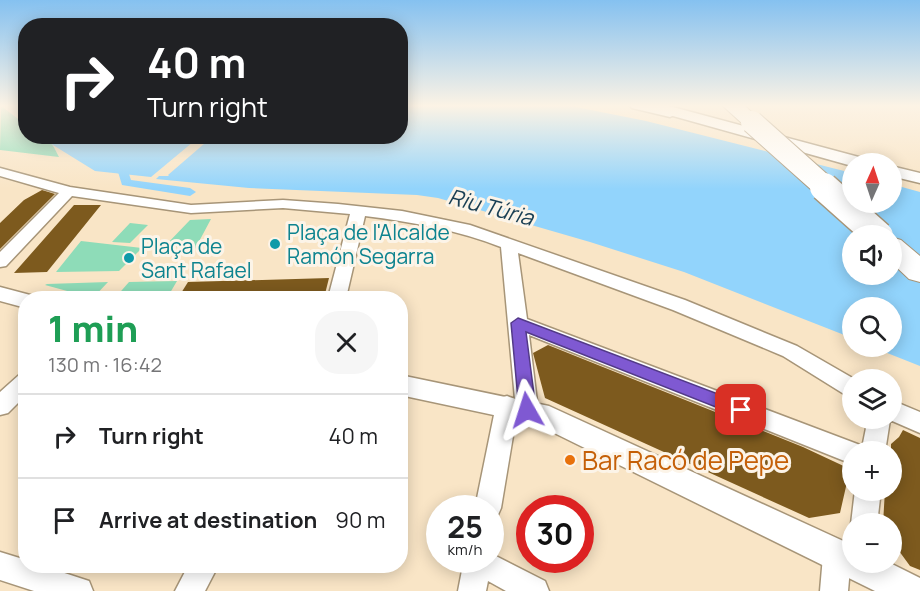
<!DOCTYPE html>
<html lang="en">
<head>
<meta charset="utf-8">
<style>
  :root { --surface:#fff; --page:#f6f6f6; --text:#202124; --muted:#757577; --line:#e0e0e0 }
  body { margin:0; font-family:Manrope,sans-serif; background:var(--page); color:var(--text); height:100vh; display:flex; flex-direction:column; font-size:22px; white-space:nowrap }
  * { box-sizing:border-box; margin:0 }
  p { font-size:20px; color:var(--muted) }
  .icon { flex:none; width:33px; height:33px; fill:none; stroke:currentColor; stroke-width:2; stroke-linecap:round; stroke-linejoin:round }
  .map { position:relative; flex:1; overflow:hidden }
  .details { position:absolute; left:18px; top:291px; width:390px; height:282px; display:flex; flex-direction:column; background:var(--surface); border-radius:24px; box-shadow:0 3px 15px #0003 }
  .details>* { flex:none }
  .guide { position:absolute; left:18px; top:18px; width:390px; height:126px; border-radius:24px; box-shadow:0 3px 15px #0003; background:#202124; color:#fff; overflow:hidden }
  .needle { width:39px; rotate:3deg }
  .fabs { position:absolute; left:842px; top:153px; display:grid; gap:12px }
  .fabs a { display:grid; place-items:center; width:60px; height:60px; border-radius:50%; background:var(--surface); box-shadow:0 3px 15px #0003; font-size:30px }
  .speed { position:absolute; left:426px; top:495px; display:flex; gap:12px; font-size:30px; font-weight:700; text-align:center }
  .speed>* { display:grid; place-content:center; width:78px; height:78px; border-radius:50%; background:var(--surface); box-shadow:0 3px 15px #0003; line-height:1 }
  .speed small { font-size:15px; font-weight:400 }
  .speed .limit { border:9px solid #d22; background:#fff; color:#111 }
  .pin { position:absolute; display:grid; place-items:center; width:51px; height:51px; color:#fff; margin:-26px; border-radius:12px; box-shadow:0 3px 9px #0006 }
  .me { position:absolute; width:66px; margin:-33px; rotate:354deg; stroke-linejoin:round; filter:drop-shadow(0 0 4px #0008) }
  .turn { display:flex; align-items:center; gap:21px; height:126px; padding:0 30px; font-size:27px }
  .turn .icon { width:78px; height:78px; stroke-width:2.5 }
  .turn b { display:block; font-size:42px; line-height:51px }
  .round { display:grid; place-items:center; flex:none; width:63px; height:63px; border-radius:24px; background:var(--page) }
  .overview { display:flex; align-items:center; justify-content:space-between; height:102px; padding:0 30px }
  h1 { font-size:36px; font-weight:800; line-height:45px; color:#1e9e55 }
  ul { padding:0; list-style:none }
  li { display:flex; align-items:center; gap:18px; height:84px; padding:0 30px; border-top:2px solid var(--line) }
  li div { flex:1 }
  li b { display:block; font-size:22px }
  li em { font-style:normal }
  .map>svg:first-child { display:block }
</style>
</head>
<body>
<div class="map">
<svg width="920" height="591" viewBox="0 0 920 591">
  <rect width="100%" height="100%" fill="#f9e5c6"/>
  <path fill="#8edcb8" d="M1,106l24,18 1,12c21,1 24,2 33,21l-59,-7z
    M211,219l-16,30 -30,-3 25,-26z
    M130,223l18,2 -18,18 -18,-1z
    M81,241l61,7 -23,23 -63,1z
    M177,281l-10,17h-52l14,-16z
    M108,282l-15,16 -48,-13 2,-1z"/>
  <path fill="#92d4fc" fill-rule="evenodd" d="M401,106h170l75,15 206,52v29h39v-18l29,8v174l-48,-19 19,-1v-38h-39v30l-168,-66 -94,-30 -152,-44 -21,-3 -168,-7 -93,-9 3,-3h10l-1,-1 44,-38 188,-1zM852,236h39v38h-39z
    M40,137h159l-48,40 -56,-6z"/>
  <g fill="none" stroke-linecap="round" stroke-linejoin="round">
    <path fill="#92d4fc" fill-rule="evenodd" d="M120,159l5,3 6,18 59,8 6,4 -6,4 -68,-11 -7,-23z"/>
  </g>
  <path fill="#7d5a1e" d="M42,190l13,4 -55,55v-26l24,-23z
    M74,205h27l-54,67 -33,1z
    M329,278l-5,20h-146l10,-16z
    M548,345l255,102 47,22 -10,44 -31,5 -264,-120 -12,-45z
    M903,430l17,8v132l-10,-4 -19,-26v-16h-8l2,-34h6v-46l8,-7z"/>
  <g fill="none" stroke-linecap="round" stroke-linejoin="round">
    <defs>
      <path id="minor" d="M630,106h19l25,6 2,2 -6,3 -38,-9z
        M0,168l70,19 121,18 92,-5 55,4 64,7 68,14 215,75 112,46 59,34h-4v17l-8,-3 -61,-38 -110,-46 -155,-57 9,66 333,126 2,3 6,-30h23v-18l29,12v21l-30,-13 -5,32h-33v12l-323,-129 9,75 -3,7 -8,3 -8,-3 -2,-5 -16,96 -4,9 -7,3v-12h-15l21,-103 3,-7 8,-2 8,3 -14,-152c-44,-17 -89,-25 -136,-31l-19,82h-18l22,-84 -67,-6 -92,5 -119,-17 -66,70 -6,1v-15l59,-59 -59,-17z
        M26,373v22l-18,18 -8,2v-23l19,-17z
        M855,490h26l-4,34h-25v3l-1,-3z
        M837,542l10,4 4,10 -3,35h-28l3,-35 4,-10z
        M0,552l26,8v6h17l46,15 4,10h-59l-34,-11z
        M490,553l55,28 4,10h-43l-18,-10 -2,10h-28l6,-31h26z
        M188,566h30l-13,25h-30z"/>
      <path id="tertiary" d="M0,287l34,9 1,2h-9v10l-26,-7z
        M400,375l149,31 303,139v17h36l32,16v13h-45l-339,-167 -136,-29z"/>
      <path id="secondary" d="M646,106h23l201,54 2,4h-20v2l-204,-57z
        M891,166l29,7v10l-29,-7z"/>
      <path id="motorway" d="M723,106h22l17,16 -3,4h-14z
        M891,237l10,3 19,16v26l-11,-3 -18,-17z"/>
    </defs>
    <use href="#minor" stroke="#a79578" stroke-width="3"/>
    <use href="#tertiary" stroke="#a79578" stroke-width="3"/>
    <use href="#secondary" stroke="#a79578" stroke-width="3"/>
    <use href="#motorway" stroke="#a79578" stroke-width="2"/>
    <use href="#minor" fill="#fff" fill-rule="evenodd"/>
    <use href="#tertiary" fill="#fff" fill-rule="evenodd"/>
    <use href="#secondary" fill="#fff" fill-rule="evenodd"/>
    <use href="#motorway" fill="#fff" fill-rule="evenodd"/>
    <defs>
      <path id="motorway-bridge-far1" d="M752,122l74,66"/>
      <path id="motorway-bridge" d="M824,187l55,49"/>
    </defs>
    <use href="#motorway-bridge-far1" stroke="#a79578" stroke-width="24" stroke-linecap="butt"/>
    <use href="#motorway-bridge" stroke="#a79578" stroke-width="31" stroke-linecap="butt"/>
    <use href="#motorway-bridge-far1" stroke="#fff" stroke-width="22"/>
    <use href="#motorway-bridge" stroke="#fff" stroke-width="28"/>
  </g>
  <linearGradient id="sky" x2="0" y2="1"><stop stop-color="#85c1f0"/><stop offset="0.56" stop-color="#fcf3e5"/><stop offset="1" stop-color="#fcf3e5" stop-opacity="0"/></linearGradient>
  <rect width="920" height="189" fill="url(#sky)"/>
  <path fill="#7f59d2" stroke="#533a88" stroke-width="1.5" d="M518,318l229,87 2,5 -2,5 -6,2 -215,-85 10,78 -3,5 -6,2 -6,-2 -2,-5 -8,-87z"/>
  <g fill="#0f9aa8" stroke="#fcf4e8" stroke-width="2">
    <circle cx="275" cy="244" r="6"/>
    <circle cx="129" cy="258" r="6"/>
  </g>
  <circle fill="#e8710a" stroke="#fcf4e8" stroke-width="2" cx="570" cy="460" r="6"/>
  <g text-anchor="middle" dominant-baseline="central" stroke-width="6" stroke-linejoin="round" paint-order="stroke">
    <g font-size="21" fill="#0d838f" stroke="#fcf4e8" text-anchor="start">
      <text x="287" y="232">Plaça de l'Alcalde<tspan x="287" dy="24">Ramón Segarra</tspan></text>
      <text x="141" y="246">Plaça de<tspan x="141" dy="24">Sant Rafael</tspan></text>
    </g>
    <g font-size="22" font-style="italic" fill="#1b4055" stroke="#fcf4e8">
      <text transform="translate(491 207) rotate(15)">Riu Túria</text>
    </g>
    <g font-size="26" fill="#c56008" stroke="#fcf4e8" text-anchor="start">
      <text x="582" y="460">Bar Racó de Pepe</text>
    </g>
  </g>
</svg>
<div class="fabs">
<a><svg class="needle" viewBox="-14 -14 28 28"><path d="M0-13l5 13h-10z" fill="#e53935"/><path d="M0 13l5-13h-10z" fill="#757577"/></svg></a>
<a><svg class="icon" aria-label="sound" viewBox="0 0 24 24"><path d="M4 9h4l5-4v14l-5-4H4zM17 9q2 3 0 6"/></svg></a>
<a><svg class="icon" aria-label="search" viewBox="0 0 24 24"><circle cx="10" cy="10" r="6"/><path d="M15 15l6 6"/></svg></a>
<a><svg class="icon" aria-label="layers" viewBox="0 0 24 24"><path d="M12 4l9 5-9 5-9-5zM3 14l9 5 9-5"/></svg></a>
<a>+</a>
<a>−</a>
</div>
<div class="speed"><div>25<small>km/h</small></div><div class="limit">30</div></div>
<div class="pin" style="left:741px;top:410px;background:#d93025"><svg class="icon" aria-label="arrive" viewBox="0 0 24 24"><path d="M6 21V4h12l-3 4 3 4H6"/></svg></div>
<svg class="me" style="left:527px;top:410px" viewBox="-20 -20 40 40"><path d="M0-17L14 15 0 8-14 15z" fill="#7f59d2" stroke="#fff" stroke-width="4"/></svg>
<div class="guide">
<div class="turn"><svg class="icon" aria-label="right" viewBox="0 0 24 24"><path d="M7 20v-9h11M14 6l5 5-5 5"/></svg><div><b>40 m</b>Turn right</div></div>
</div>
<section class="details">
<div class="overview"><div><h1>1 min</h1><p>130 m · 16:42</p></div><a class="round"><svg class="icon" aria-label="close" viewBox="0 0 24 24"><path d="M6 6l12 12M18 6L6 18"/></svg></a></div>
<ul>
<li><svg class="icon" aria-label="right" viewBox="0 0 24 24"><path d="M7 20v-9h11M14 6l5 5-5 5"/></svg><div><b>Turn right</b></div><em>40 m</em></li>
<li><svg class="icon" aria-label="arrive" viewBox="0 0 24 24"><path d="M6 21V4h12l-3 4 3 4H6"/></svg><div><b>Arrive at destination</b></div><em>90 m</em></li>
</ul>
</section>
</div>
</body>
</html>
